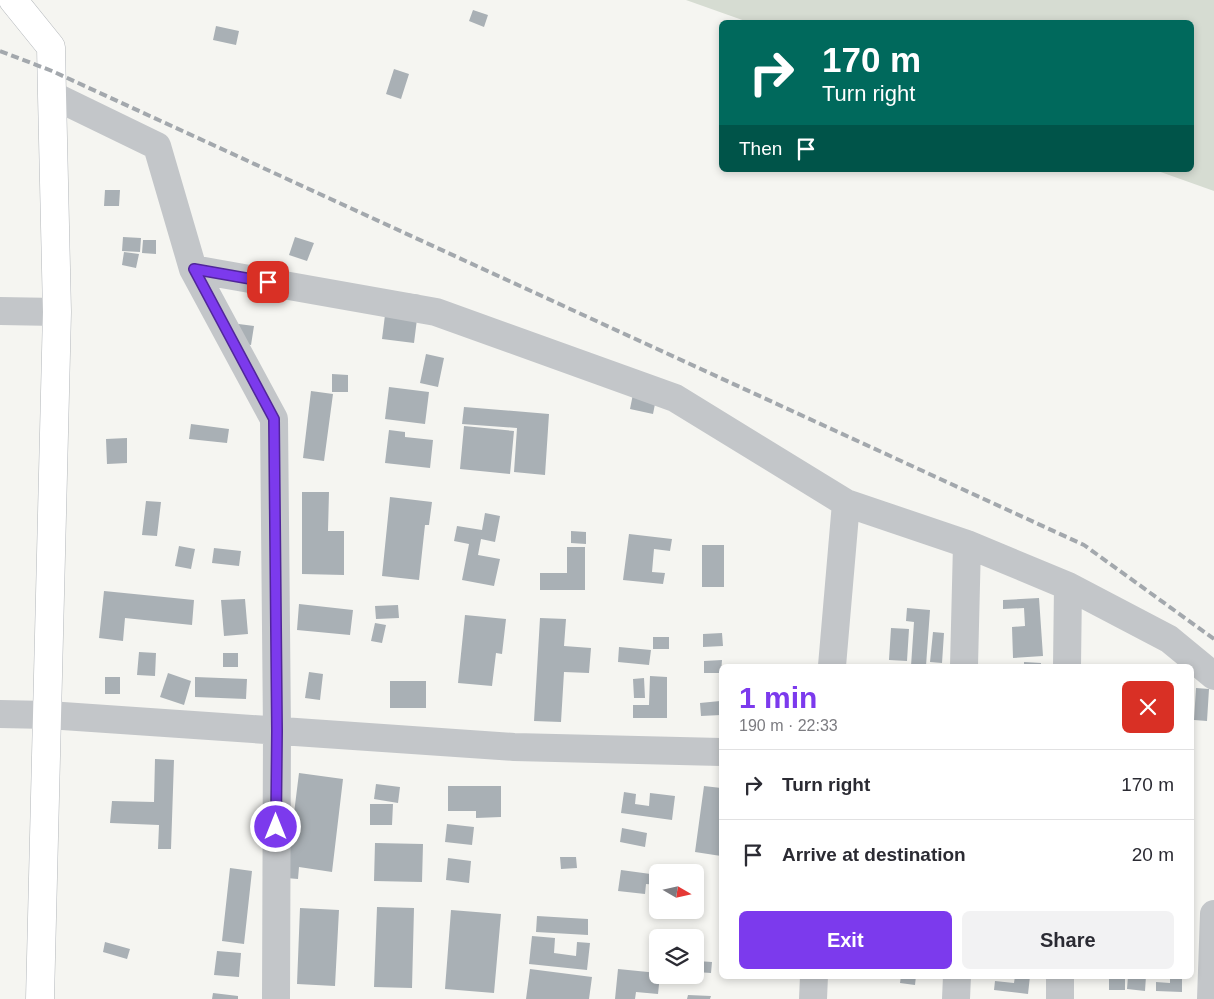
<!DOCTYPE html>
<html lang="en">
<head>
<meta charset="utf-8">
<style>
  :root { --surface:#fff; --page:#f2f2f3; --text:#2b2b33; --muted:#7c7c81; --line:#e1e1e2; --accent:#7c3aed }
  body { margin:0; font-family:Helvetica,sans-serif; background:var(--page); color:var(--text); height:100vh; display:flex; flex-direction:column; font-size:19px; white-space:nowrap }
  * { box-sizing:border-box; margin:0 }
  p { font-size:16px; color:var(--muted) }
  .icon { flex:none; width:28px; height:28px; fill:none; stroke:currentColor; stroke-width:2; stroke-linecap:round; stroke-linejoin:round }
  .map { position:relative; flex:1; overflow:hidden }
  .panel { position:absolute; left:719px; top:664px; width:475px; height:315px; display:flex; flex-direction:column; background:var(--surface); border-radius:8px; box-shadow:0 2px 8px #0003 }
  .panel>* { flex:none }
  .guide { position:absolute; left:719px; top:20px; width:475px; height:152px; border-radius:8px; box-shadow:0 2px 8px #0003; background:#00695c; color:#fff; overflow:hidden }
  .needle { width:32px; rotate:99deg }
  .tools { position:absolute; left:649px; top:864px; display:grid; gap:10px }
  .tools a { display:grid; place-items:center; width:55px; height:55px; border-radius:8px; background:var(--surface); box-shadow:0 2px 8px #0003; font-size:25px }
  .pin { position:absolute; display:grid; place-items:center; width:42px; height:42px; color:#fff; margin:-21px; border-radius:10px; box-shadow:0 2px 8px #0006 }
  .me { position:absolute; width:55px; margin:-28px; rotate:0deg; stroke-linejoin:round; filter:drop-shadow(0 0 4px #0008) }
  .turn { display:flex; align-items:center; gap:18px; height:105px; padding:0 20px; font-size:22px }
  .turn .icon { width:65px; height:65px; stroke-width:2.5 }
  .turn b { display:block; font-size:35px; line-height:42px }
  .then { display:flex; align-items:center; height:48px; padding:0 20px; background:#0003; gap:10px; font-size:19px }
  .round { display:grid; place-items:center; flex:none; width:52px; height:52px; border-radius:8px; background:var(--page) }
  .head { display:flex; align-items:center; justify-content:space-between; height:85px; padding:0 20px }
  h1 { font-size:30px; font-weight:600; line-height:38px; color:var(--accent) }
  .primary-button { display:flex; gap:10px; margin-top:auto; padding:10px 20px }
  .primary-button a { flex:1; height:58px; border-radius:8px; background:var(--accent); color:#fff; font-size:20px; font-weight:600; line-height:58px; text-align:center }
  .primary-button a+a { background:var(--page); color:var(--text) }
  ul { padding:0; list-style:none }
  li { display:flex; align-items:center; gap:15px; height:70px; padding:0 20px; border-top:1px solid var(--line) }
  li div { flex:1 }
  li b { display:block; font-size:19px }
  li em { font-style:normal }
  .map>svg:first-child { display:block }
</style>
</head>
<body>
<div class="map">
<svg width="1214" height="999" viewBox="0 0 1214 999">
  <rect width="100%" height="100%" fill="#f5f5f1"/>
  <path fill="#d6dcd2" d="M686,0h528v191l-59,-21h36v-148h-443z"/>
  <path fill="#a9b0b5" d="M473,10l15,5 -4,12 -15,-6z
    M216,26l23,5 -3,14 -23,-5z
    M394,69l15,5 -8,25 -15,-5z
    M105,190h15l-1,16h-15z
    M123,237l18,1 -1,14 -18,-1z
    M295,237l19,6 -7,18 -18,-6z
    M143,240h13v14l-14,-1z
    M124,252l15,2 -3,14 -14,-3z
    M388,291l32,4 -6,48 -32,-4z
    M231,323l23,3 -3,19 -23,-3z
    M426,354l18,4 -6,29 -18,-4z
    M332,374l16,1v17h-16z
    M389,387l40,5 -4,32 -40,-5z
    M634,389l23,5 -4,20 -23,-5z
    M311,391l22,3 -9,67 -21,-3z
    M464,407l85,7 -4,61 -31,-3 3,-44 -55,-4z
    M191,424l38,5 -2,14 -38,-4z
    M464,426l50,5 -4,43 -50,-5z
    M389,430l16,2v5l28,3 -3,28 -45,-5z
    M127,438v25l-20,1 -1,-25z
    M302,492h27l-1,39h16v44l-42,-1z
    M390,497l42,5 -3,23h-4l-6,55 -37,-4z
    M146,501l15,1 -4,34 -15,-1z
    M485,513l15,3 -5,26 -14,-3 -3,16 22,4 -6,27 -32,-6 7,-36 -15,-3 3,-15 25,4z
    M571,531l15,1v12l-15,-1z
    M629,534l43,5 -2,12 -16,-2 -2,23 13,1 -2,11 -40,-4z
    M702,545h22v42h-22z
    M179,546l16,3 -4,20 -16,-3z
    M567,547h18v43h-45v-17h27z
    M214,548l27,3 -2,15 -27,-3z
    M104,591l90,9 -2,25 -67,-7 -2,23 -24,-3z
    M1039,598l4,58 -30,2 -1,-31 13,-1 -1,-18 -21,1v-9z
    M245,599l3,35 -24,2 -3,-36z
    M299,604l54,6 -3,25 -53,-5z
    M398,605l1,13 -23,1 -1,-13z
    M907,608l23,2 -4,56h-15l3,-44 -8,-1z
    M465,615l41,4 -4,35 -6,-1 -4,33 -34,-3z
    M540,618l26,1 -2,27 27,2 -2,25 -25,-1 -3,50 -27,-1z
    M375,623l11,2 -4,18 -11,-2z
    M891,628l18,1 -2,32 -18,-1z
    M933,632l11,1 -2,30 -12,-1z
    M722,633l1,13 -20,1v-13z
    M653,637h16v12h-16z
    M619,647l32,3 -2,15 -31,-3z
    M139,652l17,1 -1,23 -18,-1z
    M223,653h15v14h-15z
    M722,660l-1,13h-17v-12z
    M1024,662l17,1v3h-17z
    M309,672l14,2 -3,26 -15,-2z
    M168,673l23,8 -7,24 -24,-8z
    M650,676l17,1v41h-34v-13h16z
    M105,677h15v17h-15z
    M195,677l52,2 -1,20 -51,-2z
    M644,678l1,20h-11l-1,-19z
    M390,681h36v27h-36z
    M1196,688l13,1 -2,32 -13,-1z
    M720,701l1,14 -20,1 -1,-13z
    M155,759l19,1 -3,89h-13l1,-24 -49,-2 2,-22 42,1z
    M299,773l44,6 -11,93 -33,-5 -1,12 -12,-1z
    M376,784l24,3 -2,16 -24,-4z
    M448,786h53v31l-25,1v-7h-28z
    M704,786l17,2v68l-26,-4z
    M624,792l12,2 -1,10 14,2 1,-13 25,3 -3,24 -51,-7z
    M370,804h23l-1,21h-22z
    M447,824l27,3 -2,18 -27,-3z
    M622,828l25,5 -2,14 -25,-5z
    M375,843l48,1 -1,38 -48,-1z
    M560,857h16l1,11 -16,1z
    M448,858l23,3 -2,22 -23,-3z
    M230,868l22,3 -8,73 -22,-3z
    M621,870l37,5v10l-12,-1 -1,10 -27,-3z
    M377,907l37,1 -2,80 -38,-1z
    M300,908l39,2 -4,76 -38,-2z
    M451,910l50,4 -7,79 -49,-4z
    M537,916l51,3v16l-52,-3z
    M532,936l23,2 -1,15 22,3 1,-14 13,1 -3,27 -58,-6z
    M105,942l25,7 -3,10 -24,-7z
    M217,951l24,2 -2,24 -25,-2z
    M697,961l15,1 -1,11 -15,-1z
    M530,969l62,8 -3,22h-63z
    M618,969l40,4v2h2l-2,19 -22,-2 -1,7h-20z
    M901,976h15l-1,9 -15,-2z
    M1015,976h15l-2,18 -34,-4 1,-9 19,2z
    M1109,976h16v14h-16z
    M1128,976h18l-1,15 -18,-2z
    M1170,976h12v16l-26,-1v-9l14,1z
    M213,993l25,3v3h-26z
    M688,995l23,1 -1,3h-23z"/>
  <g fill="none" stroke-linecap="round" stroke-linejoin="round">
    <defs>
      <path id="major" d="M13,0l38,47 1,48 5,217 -17,687"/>
    </defs>
    <use href="#major" stroke="#b3b7bb" stroke-width="29"/>
    <path stroke="#c3c6c9" stroke-width="28" d="M52,95l105,51 36,123 81,150 3,312 -1,268
      M193,269l243,43 239,86 171,105 121,41 101,42 101,53 45,37
      M0,311l57,1
      M832,666l14,-163
      M964,666l3,-122
      M1067,666l1,-80
      M0,714l48,1 466,32 207,5
      M813,999l1,-23
      M956,999l1,-23
      M1060,999v-23
      M1211,999l3,-85"/>
    <use href="#major" stroke="#fff" stroke-width="28"/>
    <path stroke="#a3a8ad" stroke-width="4" stroke-dasharray="8 4" stroke-linecap="butt" d="M0,51l52,20 1032,474 130,94"/>
  </g>
  <g fill="none" stroke-linecap="round" stroke-linejoin="round">
    <defs>
      <path id="route" d="M268,282l-74,-13 80,150 3,312 -1,96"/>
    </defs>
    <use href="#route" stroke="#51269a" stroke-width="12"/>
    <use href="#route" stroke="#7c3aed" stroke-width="9"/>
  </g>
</svg>
<div class="tools">
<a><svg class="needle" viewBox="-14 -14 28 28"><path d="M0-13l5 13h-10z" fill="#e53935"/><path d="M0 13l5-13h-10z" fill="#7c7c81"/></svg></a>
<a><svg class="icon" aria-label="layers" viewBox="0 0 24 24"><path d="M12 4l9 5-9 5-9-5zM3 14l9 5 9-5"/></svg></a>
</div>
<div class="pin" style="left:268px;top:282px;background:#d93025"><svg class="icon" aria-label="arrive" viewBox="0 0 24 24"><path d="M6 21V4h12l-3 4 3 4H6"/></svg></div>
<svg class="me" style="left:276px;top:827px" viewBox="-20 -20 40 40"><circle r="17" fill="#7c3aed" stroke="#fff" stroke-width="3"/><path d="M0-11L8 9 0 5-8 9z" fill="#fff"/></svg>
<div class="guide">
<div class="turn"><svg class="icon" aria-label="right" viewBox="0 0 24 24"><path d="M7 20v-9h11M14 6l5 5-5 5"/></svg><div><b>170 m</b>Turn right</div></div>
<div class="then">Then<svg class="icon" aria-label="arrive" viewBox="0 0 24 24"><path d="M6 21V4h12l-3 4 3 4H6"/></svg></div>
</div>
<section class="panel">
<div class="head"><div><h1>1 min</h1><p>190 m · 22:33</p></div><a class="round" style="background:#d93025;color:#fff"><svg class="icon" aria-label="close" viewBox="0 0 24 24"><path d="M6 6l12 12M18 6L6 18"/></svg></a></div>
<ul>
<li><svg class="icon" aria-label="right" viewBox="0 0 24 24"><path d="M7 20v-9h11M14 6l5 5-5 5"/></svg><div><b>Turn right</b></div><em>170 m</em></li>
<li><svg class="icon" aria-label="arrive" viewBox="0 0 24 24"><path d="M6 21V4h12l-3 4 3 4H6"/></svg><div><b>Arrive at destination</b></div><em>20 m</em></li>
</ul>
<div class="primary-button"><a>Exit</a><a>Share</a></div>
</section>
</div>
</body>
</html>
